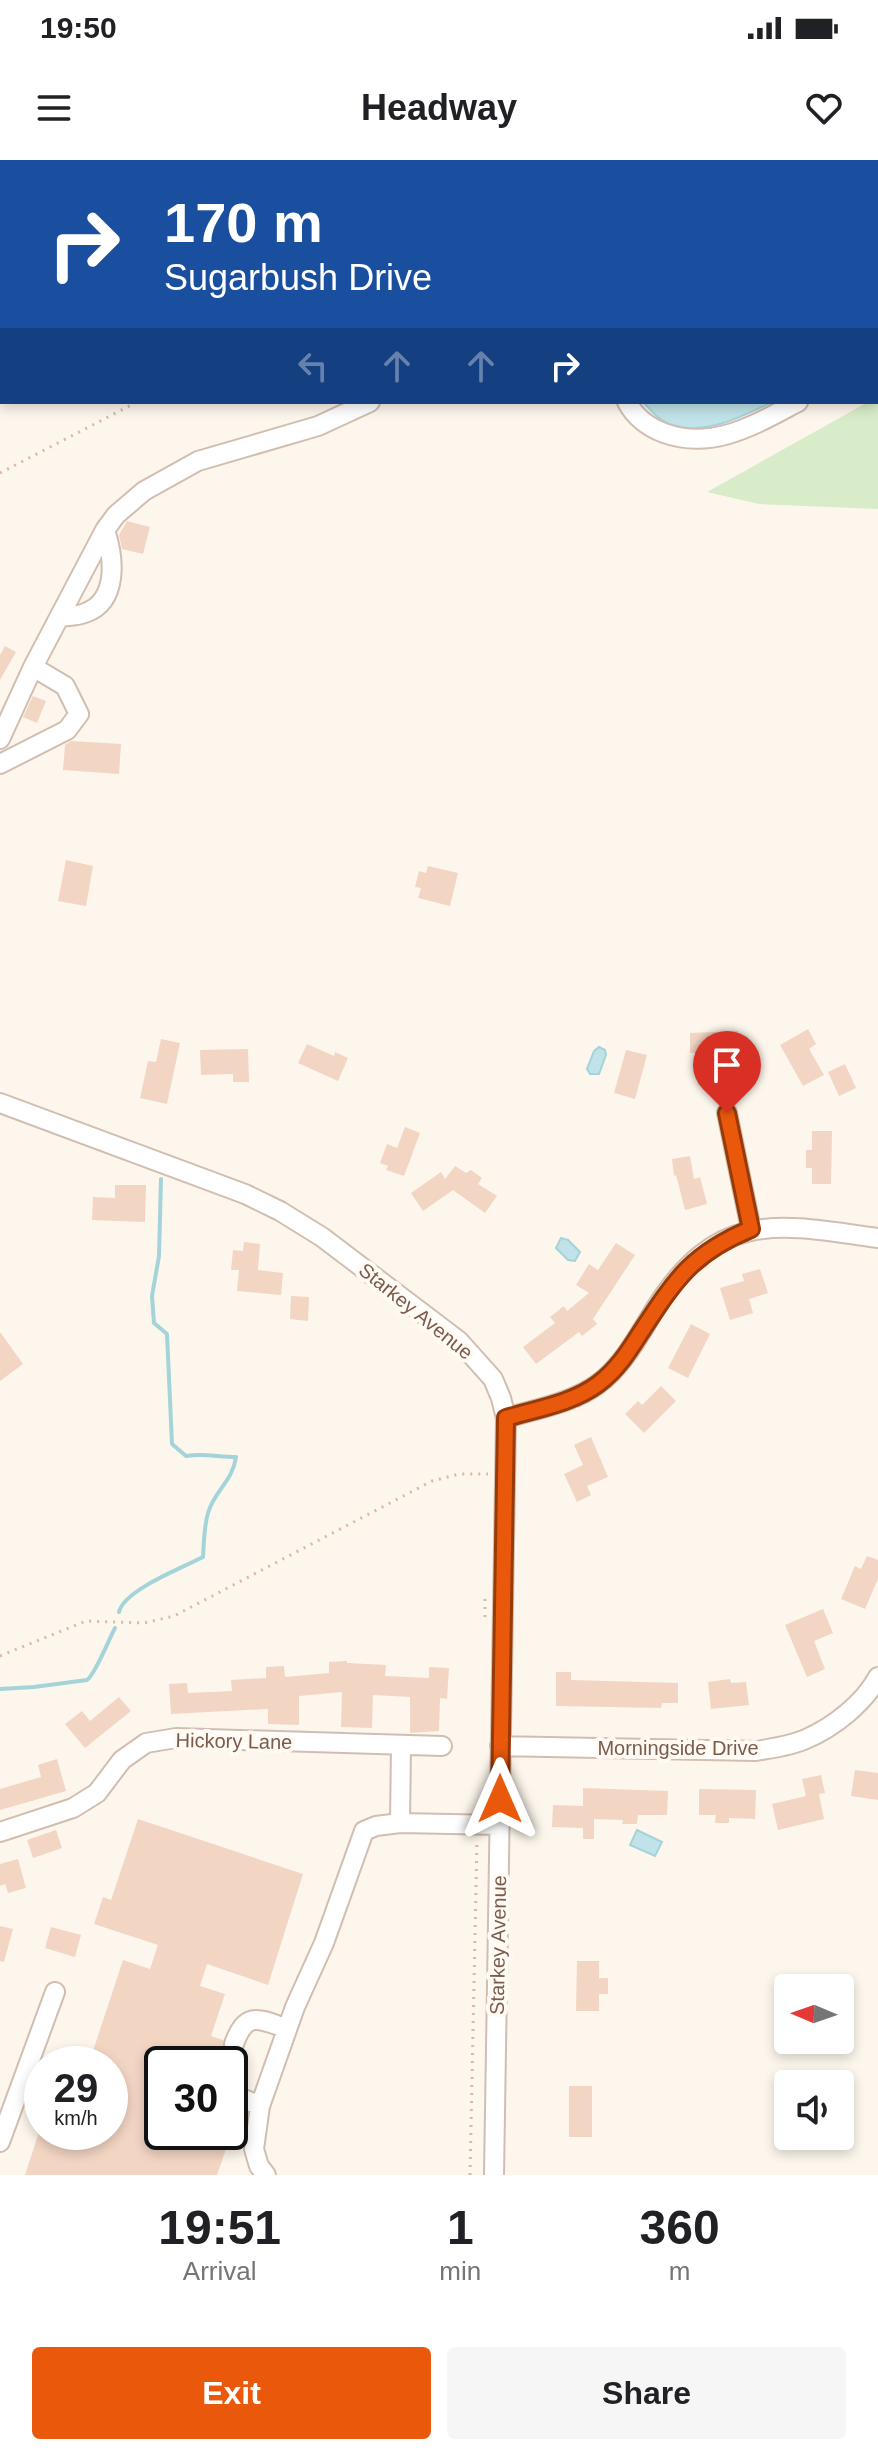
<!DOCTYPE html>
<html lang="en">
<head>
<meta charset="utf-8">
<style>
  :root { --surface:#fff; --page:#f6f6f6; --text:#202124; --muted:#757577; --accent:#ea580c }
  body { margin:0; font-family:Helvetica,sans-serif; background:var(--page); color:var(--text); height:100vh; display:flex; flex-direction:column; font-size:30px; white-space:nowrap }
  * { box-sizing:border-box; margin:0 }
  p { font-size:26px; color:var(--muted) }
  .icon { flex:none; width:44px; height:44px; fill:none; stroke:currentColor; stroke-width:2; stroke-linecap:round; stroke-linejoin:round }
  .map { position:relative; height:2015px; overflow:hidden }
  .sheet { display:flex; flex-direction:column; background:var(--surface); flex:1 }
  .sheet>* { flex:none }
  .hud { position:absolute; left:0px; top:0px; width:878px; height:244px; box-shadow:0 4px 12px #0003; background:#1a4fa0; color:#fff; overflow:hidden }
  .needle { width:52px; rotate:272deg }
  .tools { position:absolute; left:774px; top:1814px; display:grid; gap:16px }
  .tools a { display:grid; place-items:center; width:80px; height:80px; border-radius:8px; background:var(--surface); box-shadow:0 4px 12px #0003; font-size:40px }
  .speed { position:absolute; left:24px; top:1886px; display:flex; gap:16px; font-size:40px; font-weight:700; text-align:center }
  .speed>* { display:grid; place-content:center; width:104px; height:104px; border-radius:50%; background:var(--surface); box-shadow:0 4px 12px #0003; line-height:1 }
  .speed small { font-size:20px; font-weight:400 }
  .speed .limit { border:4px solid #111; border-radius:12px; background:#fff; color:#111 }
  .pin { position:absolute; display:grid; place-items:center; width:68px; height:68px; color:#fff; margin:-82px -34px; border-radius:50% 50% 50% 0; rotate:-45deg; box-shadow:0 0 8px #0007 }
  .pin .icon { rotate:45deg }
  .me { position:absolute; width:88px; margin:-44px; rotate:0deg; stroke-linejoin:round; filter:drop-shadow(0 0 6px #0008) }
  .turn { display:flex; align-items:center; gap:28px; height:168px; padding:0 32px; font-size:36px }
  .turn .icon { width:104px; height:104px; stroke-width:2.5 }
  .turn b { display:block; font-size:56px; line-height:68px }
  .lanes { display:flex; align-items:center; height:76px; padding:0 32px; background:#0003; justify-content:center; gap:40px; direction:ltr }
  .lanes .off { opacity:.35 }
  .eta { display:flex; justify-content:space-evenly; align-items:center; height:136px; text-align:center }
  .eta b { font-size:48px; font-weight:700; line-height:56px }
  .action { display:flex; gap:16px; margin-top:auto; padding:16px 32px }
  .action a { flex:1; height:92px; border-radius:8px; background:var(--accent); color:#fff; font-size:32px; font-weight:700; line-height:92px; text-align:center }
  .action a+a { background:var(--page); color:var(--text) }
  .status { display:flex; justify-content:space-between; align-items:center; height:56px; padding:0 40px; background:var(--surface); direction:ltr }
  .status svg { height:22px; fill:currentColor }
  header { display:flex; justify-content:space-between; align-items:center; height:104px; padding:0 32px; background:var(--surface); font-size:36px; font-weight:700 }
  .map>svg:first-child { display:block }
</style>
</head>
<body>
<div class="status"><b>19:50</b><svg viewBox="0 0 49 12"><path d="M0 12V9h3v3zM5 12V6h3v6zM10 12V3h3v9zM15 12V0h3v12zM26 1h20v11H26zM47 4h2v5h-2z"/></svg></div>
<header><svg class="icon" aria-label="menu" viewBox="0 0 24 24"><path d="M4 6h16M4 12h16M4 18h16"/></svg>Headway<svg class="icon" aria-label="heart" viewBox="0 0 24 24"><path d="M12 20l-8-8c-3-5 5-10 8-4 3-6 11-1 8 4z"/></svg></header>
<div class="map">
<svg width="878" height="2015" viewBox="0 0 878 2015">
  <rect width="100%" height="100%" fill="#fdf6ec"/>
  <path fill="#d8ecc9" d="M878,237v112l-119,-5 -52,-12 161,-90h8z"/>
  <path fill="#bfe3e8" stroke="#a5d3da" stroke-width="2" d="M643,242h129c-31,15 -76,39 -110,18 -7,-4 -13,-12 -19,-18z
    M599,887l6,3 1,5 -7,19h-9l-3,-5 7,-18z
    M561,1078l7,2 12,12 -5,9 -7,-1 -12,-12z
    M637,1670l25,12 -7,14 -25,-11z"/>
  <g fill="none" stroke-linecap="round" stroke-linejoin="round">
    <path stroke="#a5d3da" stroke-width="4" d="M119,1452c5,-22 63,-44 84,-55 1,-15 1,-31 5,-44 6,-22 25,-32 28,-56 -18,0 -32,-4 -50,-1l-14,-12 -5,-110 -13,-11 -2,-27 7,-40 2,-77
      M0,1529l34,-2 53,-7c9,-7 21,-39 28,-52"/>
  </g>
  <path fill="#f3d5c3" d="M127,361l23,6 -7,27 -21,-5 -3,-14z
    M5,486l11,6 -16,28v-25z
    M33,536l13,5 -9,22 -14,-6z
    M71,581l50,3 -2,30 -56,-4 2,-25z
    M66,700l27,6 -7,40 -28,-5z
    M428,706l30,7 -8,33 -32,-8 3,-10 -6,-1 4,-16 7,2z
    M808,869l8,15 -7,5 15,26 -21,11 -23,-41z
    M738,871v26l-17,1 -1,-6 -30,1v-20z
    M161,879l19,4 -13,61 -27,-6 8,-37 8,1z
    M307,884l27,12 1,-4 13,6 -10,23 -40,-18z
    M248,889l1,33h-16v-8l-32,1 -1,-25z
    M626,890l21,5 -12,44 -21,-6z
    M845,904l11,24 -17,8 -11,-24z
    M405,967l15,6 -16,43 -18,-6 2,-4 -8,-3 7,-19 10,4z
    M812,971h20l-1,53h-19v-16h-6v-18h6z
    M690,996l4,23 6,-2 7,27 -22,6 -9,-35 -2,1 -2,-17z
    M455,1006l11,7 5,-3 11,8 -4,6 19,12 -12,17 -32,-23 -30,21 -12,-18 30,-21 4,7z
    M115,1025h31l-1,37 -53,-2 1,-23 22,1z
    M244,1082l16,2 -2,26 25,3 -2,22 -44,-4 2,-21h-8l2,-20 10,1z
    M616,1083l19,12 -42,64 4,5 -15,12 -3,-4 -43,32 -13,-17 32,-24 -5,-6 14,-11 3,5 22,-18 -13,-8 13,-21 9,6z
    M760,1109l8,24 -19,6 4,14 -23,7 -10,-32 24,-7 -2,-7z
    M291,1136l18,1 -1,24 -18,-2z
    M691,1164l19,10 -22,44 -20,-10z
    M0,1172l23,32 -23,17z
    M661,1226l15,15 -32,32 -19,-19 13,-13 4,4z
    M591,1277l17,40 -21,9 4,9 -14,7 -13,-28 19,-9 -9,-20z
    M867,1396l11,4v19l-13,30 -24,-10 14,-33 6,3z
    M823,1449l10,24 -19,8 11,28 -18,8 -22,-52z
    M347,1501v2l39,2 -1,11 44,2v-11l20,1 -2,31 -7,-1 -1,33 -29,2v-36l-37,-2 -1,33 -31,-1 1,-35 -43,4v29l-31,-1v-15l-97,5 -2,-30 18,-1 1,10 44,-2 -1,-11 35,-2v-11l18,-1 1,11 44,-4v-11z
    M556,1512h15v8l107,3v20h-16l-1,5 -105,-2z
    M730,1519l1,4 15,-1 3,23 -38,4 -3,-27z
    M119,1537l12,14 -46,37 -20,-24 17,-13 8,10z
    M57,1599l9,32 -66,19v-21l41,-12 -3,-12z
    M855,1610l23,3v27l-27,-4z
    M821,1615l4,18 -6,1 5,25 -46,11 -6,-26 34,-8 -4,-17z
    M583,1628l85,3 -1,24h-29l-1,9h-15l1,-4 -29,-1v20h-11v-11l-31,-1 1,-22 30,1z
    M699,1629l57,1 -1,29 -26,-1v5h-14l1,-8h-17z
    M138,1659l165,55 -35,111 -61,-21 -7,22 25,8 -14,42 12,4 1,10 -7,7 -23,-7 -5,14h-27v22l-4,-1 -11,31 15,4v12h34l32,11 -11,32h-192l14,-43h71v-68l-20,-4 33,-100 27,9 8,-24 -64,-21 9,-27 8,3z
    M56,1670l6,18 -29,10 -6,-18z
    M18,1699l8,29 -18,5 -3,-9 -5,2v-22z
    M0,1766l13,3 -9,33 -4,-1z
    M51,1767l30,8 -6,22 -30,-9z
    M577,1801h22v17h9v16h-9v17h-23z
    M569,1926h23v51h-23z"/>
  <g fill="none" stroke-linecap="round" stroke-linejoin="round">
    <defs>
      <path id="minor" d="M875,2l3,-2
        M0,88h2
        M876,202l2,-1
        M627,242c8,15 21,25 37,31 49,18 92,-9 134,-31
        M60,457c8,-1 18,-1 25,-4 34,-12 29,-56 20,-83
        M0,579l33,-72 72,-137 11,-15 28,-24 54,-30 120,-35 52,-24
        M0,604l67,-34 12,-16 -14,-28 -32,-19
        M0,943l245,91 35,17 42,26 137,104 34,38 8,19 5,20 -12,757
        M727,953l24,116
        M506,1258c30,-9 66,-15 92,-34 26,-19 42,-51 59,-78 63,-97 121,-82 221,-68
        M401,1586l-1,77 100,2
        M500,1586l256,5c17,-3 35,-5 50,-12 28,-12 58,-36 72,-62
        M0,1672l73,-24 24,-15 25,-33 24,-17 30,-5 266,8
        M234,1884c12,-33 24,-26 53,-15
        M227,1904l1,-3
        M230,1933l30,13
        M0,1982l55,-150
        M266,2015l-7,-9 -5,-17 6,-43 35,-99 29,-64 40,-112 12,-5 24,-3"/>
    </defs>
    <use href="#minor" stroke="#d1beb0" stroke-width="22"/>
    <path stroke="#d9b8a5" stroke-width="3" stroke-dasharray="2 6" stroke-linecap="butt" d="M600,2l4,-2
      M0,313l137,-71
      M485,1457v-24
      M0,1496l86,-35 58,2 30,-7 258,-135 27,-7h29
      M470,2015l7,-335"/>
    <use href="#minor" stroke="#fff" stroke-width="18"/>
  </g>
  <g fill="none" stroke-linecap="round" stroke-linejoin="round">
    <defs>
      <path id="route" d="M500,1639l6,-381c30,-9 67,-15 92,-34 19,-14 31,-33 43,-52 34,-52 51,-79 110,-103l-24,-116"/>
    </defs>
    <use href="#route" stroke="#983908" stroke-width="20"/>
    <use href="#route" stroke="#ea580c" stroke-width="14"/>
  </g>
  <g text-anchor="middle" dominant-baseline="central" stroke-width="8" stroke-linejoin="round" paint-order="stroke">
    <g font-size="20" fill="#7a5c4d" stroke="#fffaf3">
      <text transform="translate(416 1151) rotate(39)">Starkey Avenue</text>
      <text transform="translate(234 1581) rotate(1)">Hickory Lane</text>
      <text x="678" y="1588">Morningside Drive</text>
      <text transform="translate(498 1785) rotate(-89)">Starkey Avenue</text>
    </g>
  </g>
</svg>
<div class="tools">
<a><svg class="needle" viewBox="-14 -14 28 28"><path d="M0-13l5 13h-10z" fill="#e53935"/><path d="M0 13l5-13h-10z" fill="#757577"/></svg></a>
<a><svg class="icon" aria-label="sound" viewBox="0 0 24 24"><path d="M4 9h4l5-4v14l-5-4H4zM17 9q2 3 0 6"/></svg></a>
</div>
<div class="speed"><div>29<small>km/h</small></div><div class="limit">30</div></div>
<div class="pin" style="left:727px;top:953px;background:#d93025"><svg class="icon" aria-label="arrive" viewBox="0 0 24 24"><path d="M6 21V4h12l-3 4 3 4H6"/></svg></div>
<svg class="me" style="left:500px;top:1639px" viewBox="-20 -20 40 40"><path d="M0-17L14 15 0 8-14 15z" fill="#ea580c" stroke="#fff" stroke-width="4"/></svg>
<div class="hud">
<div class="turn"><svg class="icon" aria-label="right" viewBox="0 0 24 24"><path d="M7 20v-9h11M14 6l5 5-5 5"/></svg><div><b>170 m</b>Sugarbush Drive</div></div>
<div class="lanes"><svg class="icon off" aria-label="left" viewBox="0 0 24 24"><path d="M17 20v-9H6M10 6l-5 5 5 5"/></svg><svg class="icon off" aria-label="ahead" viewBox="0 0 24 24"><path d="M12 20V5M6 11l6-6 6 6"/></svg><svg class="icon off" aria-label="ahead" viewBox="0 0 24 24"><path d="M12 20V5M6 11l6-6 6 6"/></svg><svg class="icon" aria-label="right" viewBox="0 0 24 24"><path d="M7 20v-9h11M14 6l5 5-5 5"/></svg></div>
</div>
</div>
<section class="sheet">
<div class="eta">
<div><b>19:51</b><p>Arrival</p></div>
<div><b>1</b><p>min</p></div>
<div><b>360</b><p>m</p></div>
</div>
<div class="action"><a>Exit</a><a>Share</a></div>
</section>
</body>
</html>
